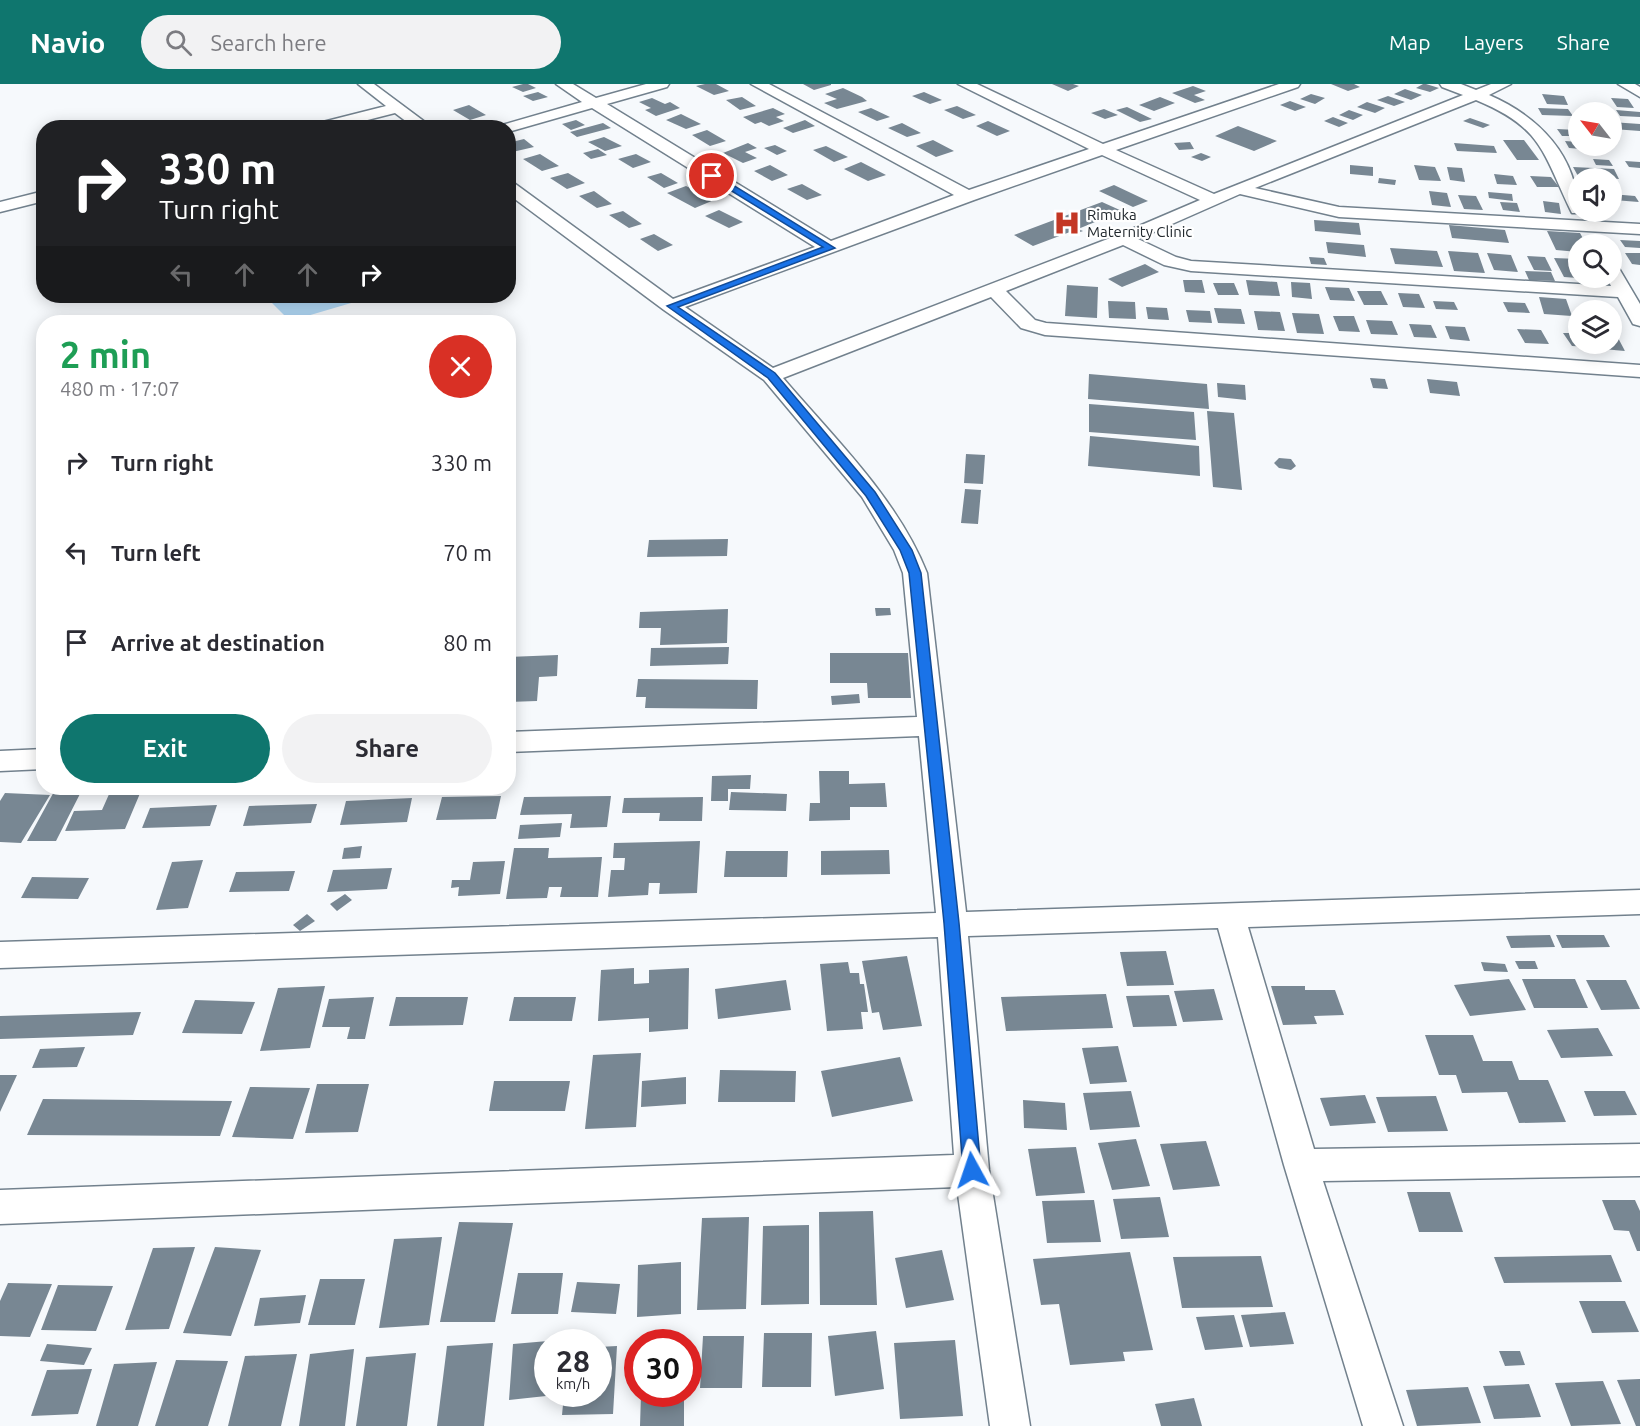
<!DOCTYPE html>
<html lang="en">
<head>
<meta charset="utf-8">
<style>
  :root { --surface:#fff; --page:#f2f2f3; --text:#2b2b33; --muted:#7c7c81; --accent:#0f766e }
  body { margin:0; font-family:Ubuntu,sans-serif; background:var(--page); color:var(--text); height:100vh; display:flex; flex-direction:column; font-size:22px; white-space:nowrap }
  * { box-sizing:border-box; margin:0 }
  p { font-size:20px; color:var(--muted) }
  .icon { flex:none; width:33px; height:33px; fill:none; stroke:currentColor; stroke-width:2; stroke-linecap:round; stroke-linejoin:round }
  .map { position:relative; flex:1; overflow:hidden }
  .drawer { position:absolute; left:36px; top:231px; width:480px; height:480px; display:flex; flex-direction:column; background:var(--surface); border-radius:24px; box-shadow:0 3px 15px #0003 }
  .drawer>* { flex:none }
  .guide { position:absolute; left:36px; top:36px; width:480px; height:183px; border-radius:24px; box-shadow:0 3px 15px #0003; background:#202124; color:#fff; overflow:hidden }
  .needle { width:39px; rotate:301deg }
  .fabs { position:absolute; left:1568px; top:18px; display:grid; gap:12px }
  .fabs a { display:grid; place-items:center; width:54px; height:54px; border-radius:50%; background:var(--surface); box-shadow:0 3px 15px #0003; font-size:30px }
  .speed { position:absolute; left:534px; top:1245px; display:flex; gap:12px; font-size:30px; font-weight:700; text-align:center }
  .speed>* { display:grid; place-content:center; width:78px; height:78px; border-radius:50%; background:var(--surface); box-shadow:0 3px 15px #0003; line-height:1 }
  .speed small { font-size:15px; font-weight:400 }
  .speed .limit { border:9px solid #d22; background:#fff; color:#111 }
  .pin { position:absolute; display:grid; place-items:center; width:51px; height:51px; color:#fff; margin:-26px; border:3px solid #fff; border-radius:50%; box-shadow:0 2px 6px #0007 }
  .me { position:absolute; width:66px; margin:-33px; rotate:355deg; stroke-linejoin:round; filter:drop-shadow(0 0 4px #0008) }
  .turn { display:flex; align-items:center; gap:21px; height:126px; padding:0 24px; font-size:27px }
  .turn .icon { width:78px; height:78px; stroke-width:2.5 }
  .turn b { display:block; font-size:42px; line-height:51px }
  .lanes { display:flex; align-items:center; height:57px; padding:0 24px; background:#0003; justify-content:center; gap:30px; direction:ltr }
  .lanes .off { opacity:.35 }
  .round { display:grid; place-items:center; flex:none; width:63px; height:63px; border-radius:32px; background:var(--page) }
  .headline { display:flex; align-items:center; justify-content:space-between; height:102px; padding:0 24px }
  h1 { font-size:36px; font-weight:600; line-height:45px; color:#1e9e55 }
  .cta { display:flex; gap:12px; margin-top:auto; padding:12px 24px }
  .cta a { flex:1; height:69px; border-radius:36px; background:var(--accent); color:#fff; font-size:24px; font-weight:600; line-height:69px; text-align:center }
  .cta a+a { background:var(--page); color:var(--text) }
  ul { padding:0; list-style:none }
  li { display:flex; align-items:center; gap:18px; height:90px; padding:0 24px }
  li div { flex:1 }
  li b { display:block; font-size:22px }
  li em { font-style:normal }
  header { display:flex; align-items:center; gap:36px; box-sizing:border-box; height:84px; padding:0 30px; background:var(--accent); color:#fff }
  header strong { font-size:28px }
  nav { display:flex; gap:33px; margin-inline-start:auto; font-size:21px }
  .search { width:420px; height:54px; background:var(--page); display:flex; align-items:center; gap:15px; box-sizing:border-box; padding:0 21px; border-radius:33px; color:var(--muted); font-size:22px }
  .map>svg:first-child { display:block }
</style>
</head>
<body>
<header>
<strong>Navio</strong>
<div class="search"><svg class="icon" aria-label="search" viewBox="0 0 24 24"><circle cx="10" cy="10" r="6"/><path d="M15 15l6 6"/></svg>Search here</div>
<nav><a>Map</a><a>Layers</a><a>Share</a></nav>
</header>
<div class="map">
<svg width="1640" height="1342" viewBox="0 0 1640 1342">
  <rect width="100%" height="100%" fill="#f6f9fc"/>
  <path fill="#b0d7f4" d="M265,212h110l-85,25z"/>
  <path fill="#788793" d="M523,0h5l8,4 -13,4 -11,-5z
    M705,0h11l13,7 -15,4 -18,-9z
    M803,0h28v1l-17,5z
    M1052,0h21l6,2 -11,5z
    M1331,0h23l6,3 -12,4z
    M1423,0h3l13,4 -9,4 -14,-4z
    M1193,2l13,5 -12,4 11,5 -10,3 -23,-10z
    M843,4l19,9 5,4 -30,8 -13,-6 13,-4 -12,-5z
    M1405,5l17,6 -11,5 -17,-6z
    M538,8l10,5 -15,4 -10,-5z
    M924,8l18,8 -12,4 -18,-8z
    M1311,10l14,4 -10,6 -15,-5z
    M1542,10l22,2 4,9 -21,-1z
    M1388,12l17,6 -11,4 -17,-6z
    M742,13l14,9 -16,4 -14,-10z
    M1160,13l15,6 -21,8 -15,-6z
    M652,14l13,6 5,-2 10,6 -24,8 -11,-6 6,-2 -12,-6z
    M1611,14l17,1 6,9 -17,-1z
    M1290,17l16,6 -11,4 -15,-6z
    M1367,18l18,6 -10,5 -18,-6z
    M469,21l17,10 -16,5 -17,-10z
    M957,22l19,9 -13,4 -19,-9z
    M1127,23l25,12 -12,3 -24,-12z
    M773,24l12,6 -9,3 8,4 -15,5 -8,-4 -6,2 -12,-7z
    M871,24l19,9 -13,4 -19,-9z
    M1538,24l30,1 5,7 -31,-1z
    M1104,25l14,6 -13,4 -14,-6z
    M1349,26l14,5 -10,5 -14,-5z
    M1616,26l24,2v5l-20,-1z
    M681,30l20,10 -15,5 -20,-9z
    M1333,33l15,6 -9,4 -15,-6z
    M1470,34l20,7 -7,3 -20,-7z
    M576,36l9,5 -14,5 -9,-6z
    M805,36l10,6 -22,7 -10,-5z
    M988,37l22,10 -13,5 -21,-10z
    M1611,38l29,2v7l-27,-2z
    M603,39l8,5 -34,9 -7,-5z
    M902,39l19,10 -14,4 -19,-9z
    M1238,42l39,15 -23,10 -39,-15z
    M1557,45l20,1 1,6h-16z
    M707,46l19,11 -16,5 -18,-11z
    M604,53l18,9 -17,5 -17,-9z
    M524,55l10,8 -26,6v-10z
    M933,56l21,11 -18,6 -20,-11z
    M1503,56h21l15,20h-22z
    M1565,57l13,1v4h14l2,4 -25,-2z
    M1190,58l4,7 -15,1 -5,-7z
    M748,59l9,5 -12,4 12,6 -14,5 -20,-10z
    M1454,59l40,3 3,7 -40,-2z
    M775,61l12,6 -10,4 -13,-7z
    M826,62l22,11 -14,5 -21,-12z
    M598,65l9,6 -16,4 -8,-6z
    M1201,69l10,4 -9,4 -11,-4z
    M540,70l19,12 -17,5 -19,-12z
    M636,70l15,8 -18,6 -15,-9z
    M1593,75l16,1 4,6 -17,-1z
    M1625,77l15,1v6l-11,-1z
    M861,78l25,13 -18,6 -24,-12z
    M770,81l18,10 -16,6 -18,-10z
    M1350,81l23,2v9l-23,-2z
    M1414,81l21,2 6,14 -22,-1z
    M1447,83l15,1 3,14 -15,-2z
    M1573,83l41,2 5,10 -41,-3z
    M568,89l17,10 -18,6 -17,-11z
    M661,89l17,10 -14,5 -17,-11z
    M1494,90l19,2 4,9 -20,-1z
    M1530,92l21,1 8,10h-22z
    M1379,94l17,2 -1,5 -17,-2z
    M802,100l20,11 -15,5 -20,-11z
    M1114,101l34,16 -15,6 -34,-16z
    M686,102l28,14 -19,8 -28,-15z
    M594,107l18,13 -15,4 -18,-12z
    M1429,107l18,2 4,14 -19,-2z
    M1488,108l24,2 1,7 -24,-3z
    M1611,110l24,2 4,6 -25,-2z
    M1458,111l18,1 7,14 -19,-1z
    M1543,117l16,2 2,11 -16,-2z
    M1102,118l20,9 -44,18 5,2 -8,3 -5,-2 -37,14 -19,-11z
    M1500,118l17,1 3,9 -17,-2z
    M719,126l24,12 -14,6 -24,-12z
    M623,127l19,13 -13,4 -20,-13z
    M1314,136l45,3 2,12 -46,-4z
    M1449,141l56,5 4,13 -57,-5z
    M1547,147l33,2 6,11h-8v8l-22,-2z
    M654,150l19,11 -15,6 -18,-12z
    M1620,156l20,1v7l-15,-1z
    M1326,158l38,3 2,12 -38,-4z
    M1390,164l47,3 6,16 -48,-3z
    M1448,167l30,2 7,20 -31,-2z
    M1487,169l24,2 7,17 -24,-2z
    M1625,169h15v12l-8,-1z
    M1527,172l18,1 7,14 -18,-1z
    M1309,173l15,1 3,7 -16,-1z
    M1554,174l24,1v19l-14,-1z
    M1145,180l14,8 -37,15 -14,-8z
    M1525,187l26,1 4,9 -26,-1z
    M1183,196h19l3,13 -20,-1z
    M1246,196l31,2 3,14 -31,-1z
    M1291,198l19,1 2,16 -20,-2z
    M1213,199h21l5,12h-21z
    M1067,201l31,2 -1,31 -32,-2z
    M1325,203l24,1 6,13 -25,-1z
    M1357,207h24l7,14h-24z
    M1398,209l21,1 6,14 -22,-1z
    M1539,213l27,2 6,17 -28,-2z
    M1108,217l27,1 1,17 -27,-1z
    M1433,217l21,1 4,8 -22,-1z
    M1503,218l22,1 5,10 -22,-1z
    M1146,223l21,1 2,12 -21,-1z
    M1214,224l27,1 4,15 -27,-1z
    M1186,226l24,1 2,12 -23,-1z
    M1254,227l26,1 5,19 -27,-1z
    M1292,229l27,1 5,20 -27,-1z
    M1333,232h21l6,16 -21,-1z
    M1366,236l26,1 6,14 -27,-1z
    M1409,240l22,1 6,13 -23,-1z
    M1445,242l20,1 5,14 -20,-2z
    M1517,245l24,1 8,14 -24,-1z
    M1563,249h15v11h11l2,3 -19,-1z
    M1611,252h6l8,15 -22,-2 -3,-5h11z
    M1089,290l118,10 2,25 -121,-10z
    M1370,294l15,1 3,10 -15,-1z
    M1427,295l30,3 3,14 -30,-3z
    M1217,299l28,2 1,15 -28,-3z
    M1089,320l105,8 2,28 -107,-8z
    M1207,327l27,2 8,77 -29,-3z
    M1090,352l109,10 1,30 -112,-10z
    M966,370l19,1 -2,29 -19,-1z
    M1279,374l12,1 5,7 -5,4 -12,-2 -5,-5z
    M965,405l16,1 -3,34 -17,-1z
    M728,455l-1,17 -80,1 2,-17z
    M875,524h15l1,7 -15,1z
    M728,525l-1,34 -67,2 1,-17h-22l1,-16z
    M729,563l-1,17 -78,2 1,-18z
    M830,569h78l3,45h-43l-1,-15h-37z
    M558,571l-1,21 -18,1 -2,24 -29,1v-45z
    M638,595l120,1 -1,29 -112,-1 1,-11h-10z
    M859,610l1,9 -28,2 -1,-9z
    M819,687h30v13l36,-1 2,24h-37v13l-41,1 1,-18h10z
    M751,691l-1,14h-22v12h-17l1,-25z
    M56,704h27l-27,53h-29z
    M141,707l-16,38 -60,2 9,-20 28,-1 8,-18z
    M731,708l56,2 -1,17 -57,-1z
    M5,709l45,2 -29,48 -21,-1v-41z
    M501,712l-5,23 -60,1 6,-23z
    M611,712l-4,31 -37,1 2,-14 -52,1 4,-18z
    M703,713l-1,24h-43l1,-8h-38l2,-15z
    M412,714l-5,24 -67,3 6,-24z
    M317,720l-6,19 -68,3 6,-20z
    M217,721l-7,21 -68,2 8,-20z
    M562,739l-2,14 -42,2 2,-14z
    M700,757l-3,52 -38,1 1,-11h-11l-1,12 -40,2 3,-27h13l1,-12h-12l1,-15z
    M362,762l-2,12 -18,1 2,-11z
    M514,764h35l-1,10 54,-1 -4,40h-38l2,-10h-13l-2,11 -41,1z
    M889,766l1,24 -69,1v-24z
    M726,767h62l-1,26h-63z
    M203,776l-15,48 -32,2 16,-48z
    M505,777l-5,33 -42,2 1,-9 -8,1 1,-8h18l3,-18z
    M392,784l-5,21 -60,3 6,-22z
    M295,787l-6,20 -60,1 7,-20z
    M32,793l57,1 -11,21 -57,-1z
    M345,810l7,6 -15,11 -7,-7z
    M307,830l8,7 -15,10 -7,-6z
    M1550,851l5,12 -44,1 -5,-12z
    M1556,851h48l6,12 -48,1z
    M1166,867l8,34 -47,1 -7,-34z
    M907,872l15,70 -39,4 -4,-18 -7,1 -10,-52z
    M1515,877h20l3,8h-19z
    M848,878l2,11h9l1,11h4l4,28h-7l2,17 -36,2 -7,-67z
    M1481,878l24,2 3,8 -24,-1z
    M634,884v16l15,-1v-13l40,-2 -1,61 -39,3v-14l-51,3 3,-51z
    M1509,895l17,31 -56,6 -16,-31z
    M1522,895h53l13,29h-54z
    M786,896l5,30 -73,9 -3,-30z
    M1586,896h40l14,29 -39,1z
    M325,902l-15,62 -50,3 18,-63z
    M1271,902h34v4h30l9,25 -30,1 3,8 -34,1z
    M1214,905l9,31 -40,2 -9,-31z
    M1106,910l7,34 -107,3 -5,-34z
    M1169,911l8,31 -44,1 -7,-31z
    M374,913l-9,42h-18l3,-12h-28l7,-28z
    M396,913h72l-5,28 -74,1z
    M514,913h62l-4,24h-63z
    M195,916l60,2 -13,32 -60,-1z
    M141,928l-8,23 -133,4v-23z
    M1598,944l15,28 -52,2 -14,-28z
    M1425,951h48l10,26h29l7,19h29l18,42 -47,1 -12,-31 -45,1 -6,-18h-17z
    M1118,962l9,36 -37,2 -8,-36z
    M85,963l-8,20 -45,1 8,-19z
    M641,969l-5,74 -51,2 8,-74z
    M900,973l13,44 -81,16 -11,-46z
    M720,986l76,1 -1,31h-77z
    M0,991h17l-17,37z
    M686,993v27l-45,3 1,-26z
    M494,997h76l-5,30h-76z
    M317,1000h52l-11,48 -53,1z
    M250,1003l60,1 -17,51 -61,-2z
    M1131,1007l9,36 -50,3 -7,-37z
    M1584,1007h41l12,24 -43,1z
    M1365,1011l11,28 -46,3 -10,-28z
    M1436,1012l12,35 -60,1 -12,-35z
    M43,1015l189,2 -12,35 -193,-1z
    M1023,1016l42,3 2,27 -43,-2z
    M1136,1055l14,47 -38,4 -14,-47z
    M1206,1057l14,45 -47,4 -13,-46z
    M1076,1063l9,46 -49,3 -8,-47z
    M1407,1108h43l13,40h-44z
    M1160,1113l9,40 -48,2 -8,-40z
    M1094,1116l7,42 -54,1 -5,-42z
    M1602,1116h33l5,11v40h-3l-8,-20 -15,-1z
    M873,1127l4,94h-57l-1,-93z
    M749,1133l-3,92 -49,1 5,-92z
    M459,1138l54,1 -18,99h-55z
    M809,1141v79l-48,1 2,-79z
    M442,1153l-13,88 -50,3 15,-89z
    M195,1163l-26,82 -44,1 28,-82z
    M215,1163l46,3 -30,86 -48,-3z
    M942,1166l12,50 -48,8 -11,-50z
    M1130,1168l23,98 -30,2 2,9 -55,4 -11,-61 -18,1 -8,-46z
    M1611,1171l11,27 -118,1 -10,-26z
    M1261,1172l12,51 -91,1 -9,-51z
    M681,1178v52l-44,3 1,-52z
    M518,1189h45l-5,41h-47z
    M320,1195h45l-10,46h-47z
    M577,1198l43,2 -4,30 -45,-2z
    M8,1199l44,1 -22,53 -30,-1v-35z
    M58,1201l55,1 -17,45 -55,-1z
    M306,1211l-6,28 -46,3 6,-28z
    M1579,1217h46l14,31 -47,1z
    M1285,1228l9,32 -44,3 -9,-32z
    M1234,1231l9,32 -38,3 -9,-33z
    M876,1247l8,58 -49,7 -7,-60z
    M764,1249h48l-1,54h-49z
    M703,1252h41l-2,52h-42z
    M955,1256l8,76 -63,3 -6,-76z
    M548,1257l-2,55 -37,4 4,-56z
    M493,1259l-9,83h-47l10,-80z
    M47,1260l45,4 -8,17 -44,-4z
    M617,1262l-4,68 -51,1 2,-21h34v-47z
    M354,1265l-9,77h-46l11,-72z
    M1499,1267h21l5,14 -20,1z
    M416,1269l-9,73h-51l10,-69z
    M297,1270l-16,72h-53l17,-70z
    M176,1276l52,1 -20,65h-53z
    M157,1278l-19,64h-42l18,-62z
    M92,1285l-14,45 -47,2 16,-46z
    M1640,1295v47h-4l-19,-46z
    M1603,1297l18,43 -50,2 -16,-43z
    M1529,1300l12,33 -47,2 -11,-33z
    M1468,1303l13,36 -64,3 -11,-36z
    M641,1310h43v32h-44z
    M1194,1314l8,28h-41l-6,-22z"/>
  <g fill="none" stroke-linecap="round" stroke-linejoin="round">
    <defs>
      <path id="minor" d="M358,0h16l59,44h-18l-20,-15 -59,15h-27l2,-3 75,-19z
        M556,0h17l23,14 50,-14h23l-2,3 -60,17 224,137 123,-46 -203,-111h18l200,106 120,-41 -131,-65h19l126,60 176,-60h21l-2,3 -182,63 98,44 249,-99 -21,-8 -2,-3h21l15,6 15,-6h20l-22,11c49,21 89,61 89,117l6,1h-12l-2,-4c-28,-59 -29,-82 -94,-109l-221,88 84,19 301,17v10l-301,-17 -99,-23 -102,45 38,18 15,4 420,25 -4,-8h4v-14l6,1 23,39v22l-7,-2 -15,-27 -427,-26 -27,-6 -41,-20 -117,46 29,29 11,3 594,42v12l-595,-42 -24,-7 -30,-31 -208,81c52,61 114,120 144,195l39,339 674,-22v24l-392,13 66,222 326,-5v32l-317,5 80,245h-40l-79,-261 -66,-237 -250,8 21,234 41,256h-40l-33,-239 -957,37v-34l954,-35 -16,-218 -938,31v-26l936,-29 -17,-177 -411,16v-20l409,-15 -14,-144 -9,-23 -32,-53 -98,-117 -100,-70 -156,-116v-13l6,2 159,116 142,-52 -223,-139 -84,24v-4h-8l2,-3 80,-23zM1102,71l98,45 -82,35 -345,133 -88,-61 289,-107z
        M1618,0h17l5,3v10z
        M44,107v10l-44,11v-10z
        M44,665v20l-44,2v-20z"/>
    </defs>
    <use href="#minor" stroke="#72818d" stroke-width="3"/>
    <use href="#minor" fill="#fff" fill-rule="evenodd"/>
  </g>
  <path fill="#1a73e8" stroke="#114b97" stroke-width="1.5" d="M709,90h6l120,74 -157,59 97,66 100,119 37,58 9,23 38,350 22,247 -3,6 -6,2 -6,-2 -3,-6 -19,-247 -35,-350 -9,-23 -34,-54 -98,-118 -101,-72 156,-59 -114,-70z"/>
  <defs>
    <symbol id="hospital-bare" viewBox="-9 -9 18 18"><path d="M-5-5h3v3.5h4V-5h3V5h-3V1.5h-4V5h-3Z" fill="#c33724" stroke="#fff" stroke-width="2.5" paint-order="stroke"/></symbol>
  </defs>
  <g fill-rule="evenodd">
    <use href="#hospital-bare" x="1048" y="120" width="38" height="38"/>
  </g>
  <g text-anchor="middle" dominant-baseline="central" stroke-width="4.5" stroke-linejoin="round" paint-order="stroke">
    <g font-size="15" fill="#21282d" stroke="#fff" text-anchor="start">
      <text x="1087" y="130">Rimuka<tspan x="1087" dy="17">Maternity Clinic</tspan></text>
    </g>
  </g>
</svg>
<div class="fabs">
<a><svg class="needle" viewBox="-14 -14 28 28"><path d="M0-13l5 13h-10z" fill="#e53935"/><path d="M0 13l5-13h-10z" fill="#7c7c81"/></svg></a>
<a><svg class="icon" aria-label="sound" viewBox="0 0 24 24"><path d="M4 9h4l5-4v14l-5-4H4zM17 9q2 3 0 6"/></svg></a>
<a><svg class="icon" aria-label="search" viewBox="0 0 24 24"><circle cx="10" cy="10" r="6"/><path d="M15 15l6 6"/></svg></a>
<a><svg class="icon" aria-label="layers" viewBox="0 0 24 24"><path d="M12 4l9 5-9 5-9-5zM3 14l9 5 9-5"/></svg></a>
</div>
<div class="speed"><div>28<small>km/h</small></div><div class="limit">30</div></div>
<div class="pin" style="left:712px;top:92px;background:#d93025"><svg class="icon" aria-label="arrive" viewBox="0 0 24 24"><path d="M6 21V4h12l-3 4 3 4H6"/></svg></div>
<svg class="me" style="left:972px;top:1086px" viewBox="-20 -20 40 40"><path d="M0-17L14 15 0 8-14 15z" fill="#1a73e8" stroke="#fff" stroke-width="4"/></svg>
<div class="guide">
<div class="turn"><svg class="icon" aria-label="right" viewBox="0 0 24 24"><path d="M7 20v-9h11M14 6l5 5-5 5"/></svg><div><b>330 m</b>Turn right</div></div>
<div class="lanes"><svg class="icon off" aria-label="left" viewBox="0 0 24 24"><path d="M17 20v-9H6M10 6l-5 5 5 5"/></svg><svg class="icon off" aria-label="ahead" viewBox="0 0 24 24"><path d="M12 20V5M6 11l6-6 6 6"/></svg><svg class="icon off" aria-label="ahead" viewBox="0 0 24 24"><path d="M12 20V5M6 11l6-6 6 6"/></svg><svg class="icon" aria-label="right" viewBox="0 0 24 24"><path d="M7 20v-9h11M14 6l5 5-5 5"/></svg></div>
</div>
<section class="drawer">
<div class="headline"><div><h1>2 min</h1><p>480 m · 17:07</p></div><a class="round" style="background:#d93025;color:#fff"><svg class="icon" aria-label="close" viewBox="0 0 24 24"><path d="M6 6l12 12M18 6L6 18"/></svg></a></div>
<ul>
<li><svg class="icon" aria-label="right" viewBox="0 0 24 24"><path d="M7 20v-9h11M14 6l5 5-5 5"/></svg><div><b>Turn right</b></div><em>330 m</em></li>
<li><svg class="icon" aria-label="left" viewBox="0 0 24 24"><path d="M17 20v-9H6M10 6l-5 5 5 5"/></svg><div><b>Turn left</b></div><em>70 m</em></li>
<li><svg class="icon" aria-label="arrive" viewBox="0 0 24 24"><path d="M6 21V4h12l-3 4 3 4H6"/></svg><div><b>Arrive at destination</b></div><em>80 m</em></li>
</ul>
<div class="cta"><a>Exit</a><a>Share</a></div>
</section>
</div>
</body>
</html>
